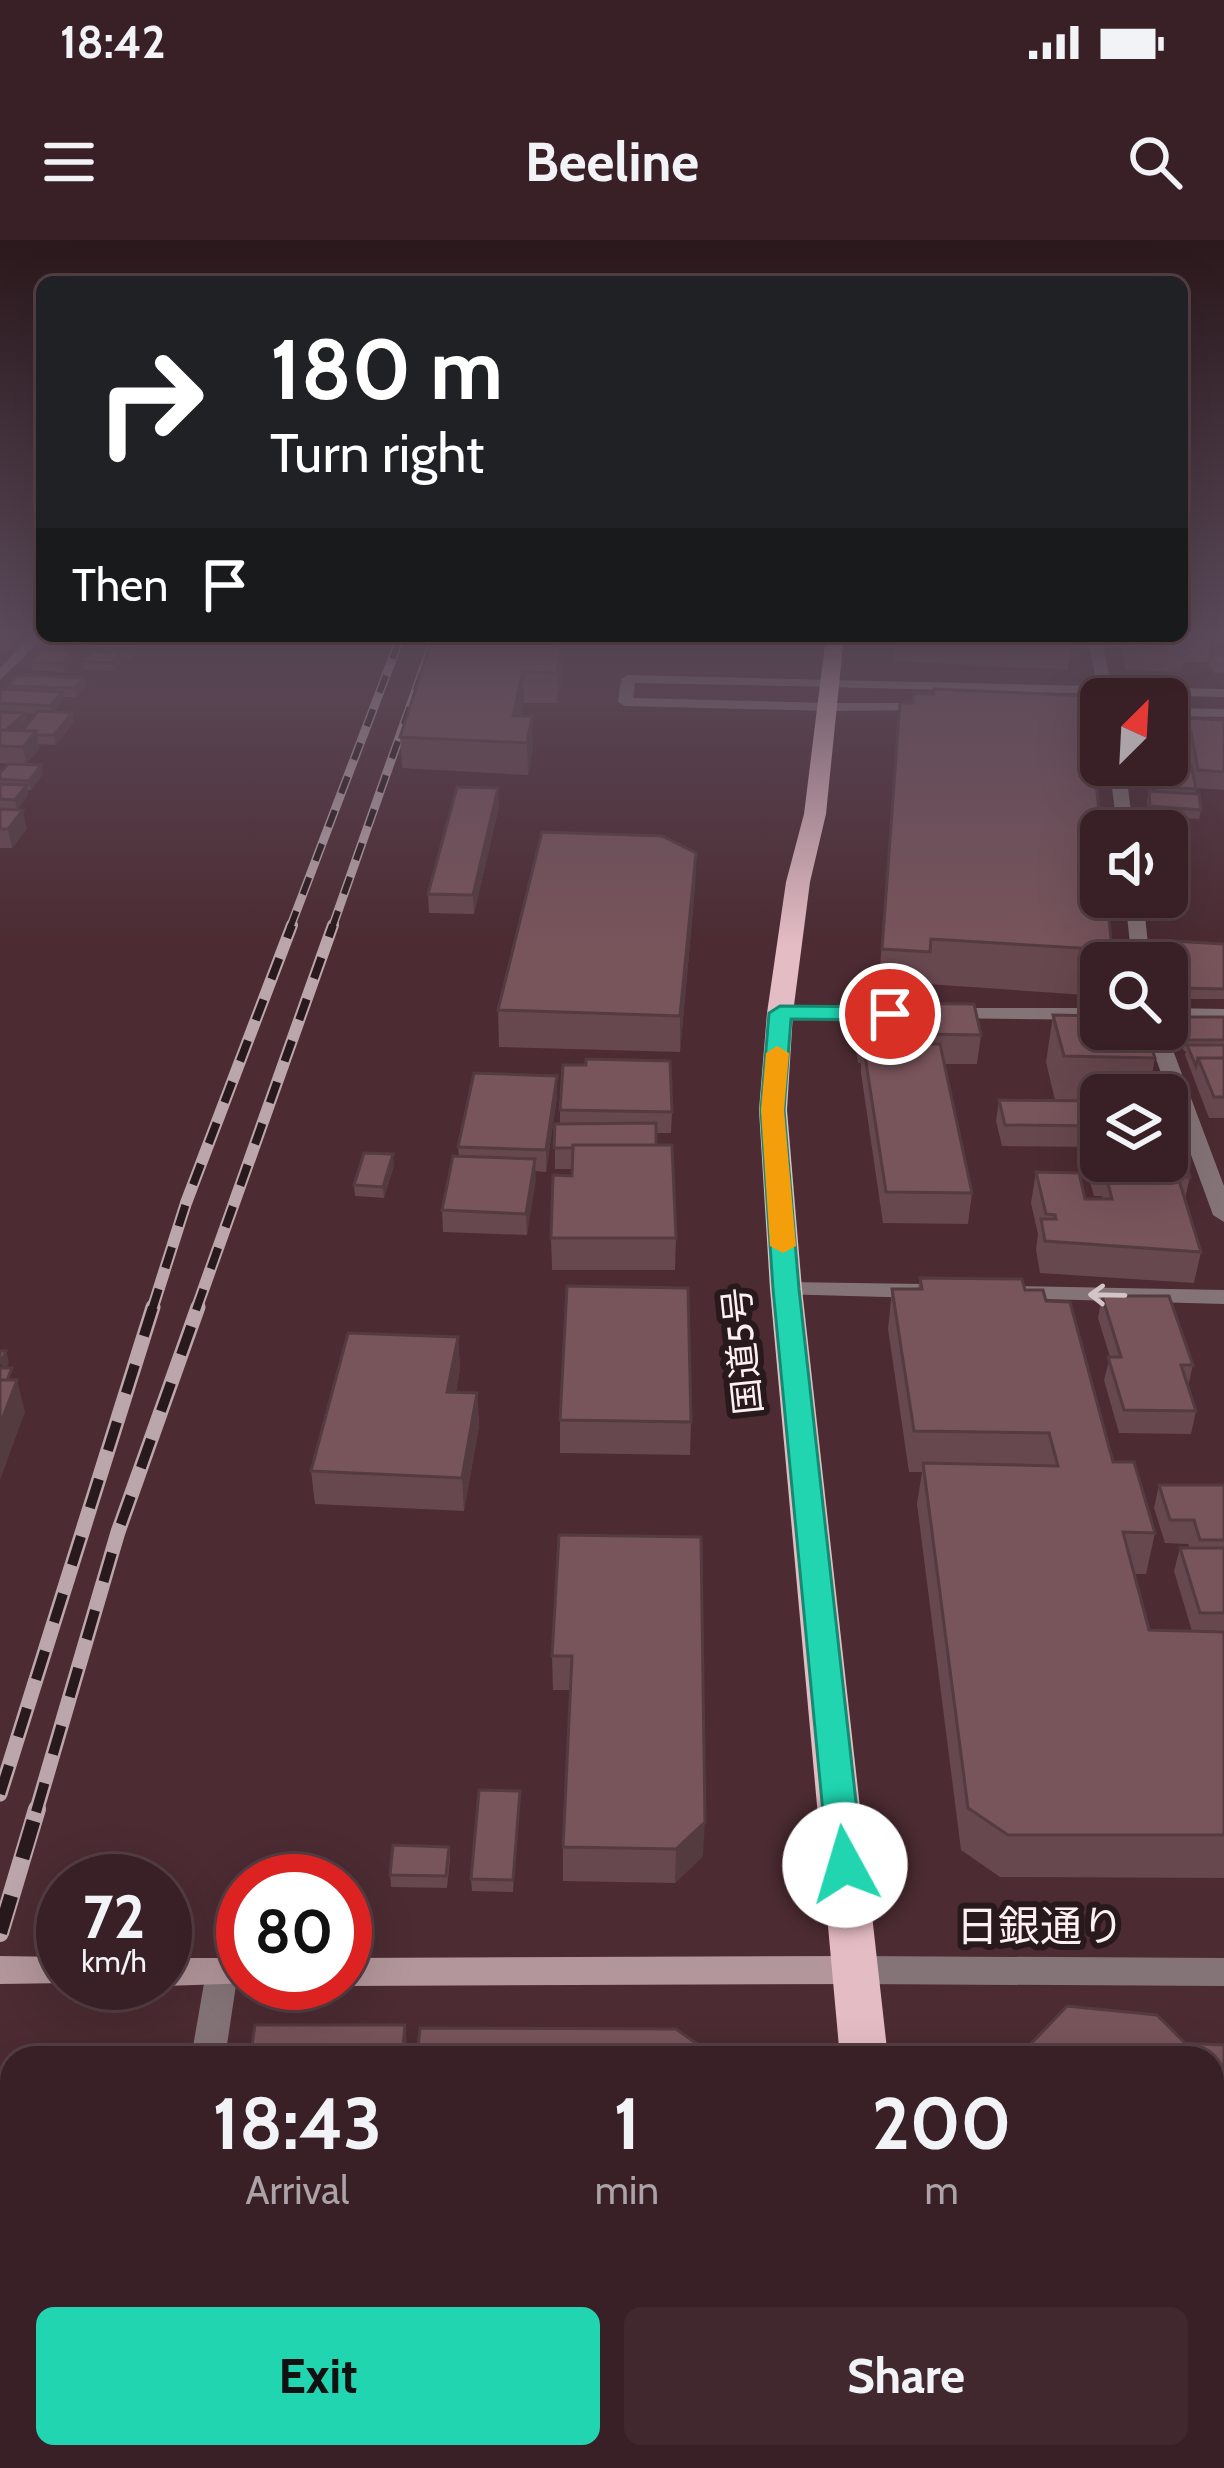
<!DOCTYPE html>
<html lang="en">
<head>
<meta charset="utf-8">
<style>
  :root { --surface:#392026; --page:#40282e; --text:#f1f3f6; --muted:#aba3a7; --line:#533e43; --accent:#20d5b0 }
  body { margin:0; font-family:Cabin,"Noto Sans JP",sans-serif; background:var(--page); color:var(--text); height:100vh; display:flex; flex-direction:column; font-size:45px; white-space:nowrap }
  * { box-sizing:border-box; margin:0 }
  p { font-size:39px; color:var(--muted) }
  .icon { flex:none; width:66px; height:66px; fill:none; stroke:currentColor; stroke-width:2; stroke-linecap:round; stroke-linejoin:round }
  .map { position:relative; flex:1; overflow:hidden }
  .panel { position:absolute; left:0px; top:1806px; width:1224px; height:423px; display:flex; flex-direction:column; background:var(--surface); border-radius:36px 36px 0 0; box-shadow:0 12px 48px #0002,0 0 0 3px var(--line) }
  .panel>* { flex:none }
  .guide { position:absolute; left:36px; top:36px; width:1152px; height:366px; border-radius:18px; box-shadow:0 12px 48px #0002,0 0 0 3px var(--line); background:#202124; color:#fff; overflow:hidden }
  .needle { width:78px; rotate:24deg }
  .fabs { position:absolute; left:1080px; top:438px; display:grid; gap:24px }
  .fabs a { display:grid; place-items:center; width:108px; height:108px; border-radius:18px; background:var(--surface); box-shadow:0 12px 48px #0002,0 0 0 3px var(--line); font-size:60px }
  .speed { position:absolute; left:36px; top:1614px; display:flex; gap:24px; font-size:60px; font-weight:700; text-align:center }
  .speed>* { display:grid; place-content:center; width:156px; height:156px; border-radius:50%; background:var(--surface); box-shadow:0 12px 48px #0002,0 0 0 3px var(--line); line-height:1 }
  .speed small { font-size:30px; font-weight:400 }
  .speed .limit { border:18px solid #d22; background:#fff; color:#111 }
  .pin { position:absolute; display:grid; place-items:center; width:102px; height:102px; color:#fff; margin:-51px; border:6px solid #fff; border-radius:50%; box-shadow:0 3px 12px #0007 }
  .me { position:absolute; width:132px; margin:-66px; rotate:354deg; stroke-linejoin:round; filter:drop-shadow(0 0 9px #0008) }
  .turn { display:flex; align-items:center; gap:42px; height:252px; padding:0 36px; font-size:54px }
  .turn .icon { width:156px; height:156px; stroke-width:2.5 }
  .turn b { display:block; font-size:84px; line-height:102px }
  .then { display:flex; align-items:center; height:114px; padding:0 36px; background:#0003; gap:24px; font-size:45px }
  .eta { display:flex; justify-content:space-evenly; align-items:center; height:204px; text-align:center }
  .eta b { font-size:72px; font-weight:700; line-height:84px }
  .button { display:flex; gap:24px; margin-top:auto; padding:24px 36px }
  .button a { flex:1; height:138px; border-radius:18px; background:var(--accent); color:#111; font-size:48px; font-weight:700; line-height:138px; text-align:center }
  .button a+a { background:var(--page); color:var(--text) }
  .status { display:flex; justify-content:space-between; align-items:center; height:84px; padding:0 60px; background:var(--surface); direction:ltr }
  .status svg { height:33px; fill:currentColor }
  header { display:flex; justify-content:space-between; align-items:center; height:156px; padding:0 36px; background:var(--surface); font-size:54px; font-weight:700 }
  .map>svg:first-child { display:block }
</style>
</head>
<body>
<div class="status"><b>18:42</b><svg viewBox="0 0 49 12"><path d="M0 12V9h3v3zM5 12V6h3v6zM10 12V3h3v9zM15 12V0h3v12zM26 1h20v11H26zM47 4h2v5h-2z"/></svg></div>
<header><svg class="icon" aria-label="menu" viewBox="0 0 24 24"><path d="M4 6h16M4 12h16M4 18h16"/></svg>Beeline<svg class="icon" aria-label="search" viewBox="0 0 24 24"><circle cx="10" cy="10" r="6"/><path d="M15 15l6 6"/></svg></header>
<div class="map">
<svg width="1224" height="2228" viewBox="0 0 1224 2228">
  <rect width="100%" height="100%" fill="#4c2b32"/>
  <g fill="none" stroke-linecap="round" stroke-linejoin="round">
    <path fill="#857477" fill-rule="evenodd" d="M32,394l13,2 -45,44v-12z
      M1087,396h14l13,63h-14z
      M628,435l202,5 5,1v6l-200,-4 -2,15 195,5 7,4 -7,4 -203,-5 -7,-4 3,-23z
      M1109,525h16l6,46 9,20h-16l-9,-20z
      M1125,657h18l7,66h-18z
      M1167,768l57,1v12l-57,-1z
      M1145,789h20l59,157v36l-11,-7z
      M786,1042l136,2 12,7 -12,7 -144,-4 -4,-5z
      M1016,1046l208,4v14l-216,-6 -4,-5 4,-5z
      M222,1718l12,4 4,10 -13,86h-34l15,-86 4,-10z
      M123,2217h40l-2,11h-40z"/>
    <path fill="#857477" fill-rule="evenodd" d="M830,440l394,9v8l-399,-10v-6z
      M931,463l5,1v6l-108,1 -7,-4 7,-4z
      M1167,468l57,1v8l-57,-1z
      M780,767l103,1 10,6 -10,6 -110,-3v-8z
      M947,768h154v12l-161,-2 -3,-4z
      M856,1716l368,2v28l-368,-2 -12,-4 -4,-10 4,-10z"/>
    <path fill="#b2969b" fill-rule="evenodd" d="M0,1716l63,1v26h6l-69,1z
      M856,1716l12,4 4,10 -4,10 -12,4 -511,2 -9,-3h9v-25z
      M165,1718h78v25h9l-87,3 -9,-3h9z"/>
    <path fill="#e4bcc4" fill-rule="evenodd" d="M826,396h18l-18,178 -16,68 -17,131 -6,97 15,179 86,769h-48l-70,-769 -11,-179 8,-97 19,-131 18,-68z
      M876,2217h54l2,11h-56z"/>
    <defs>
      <path id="rail-far3" d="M290,688l111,-292
        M332,688l103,-292"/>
      <path id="rail-far2" d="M152,1070l34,-107 106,-278
        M196,1070l137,-385"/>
      <path id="rail-far1" d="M0,1554l153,-487
        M36,1572l82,-280 80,-225"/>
      <path id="rail" d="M0,1693l37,-124"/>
    </defs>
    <use href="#rail-far3" stroke="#bba7ab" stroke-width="9"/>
    <use href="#rail-far2" stroke="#bba7ab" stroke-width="12"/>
    <use href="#rail-far1" stroke="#bba7ab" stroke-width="15"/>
    <use href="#rail" stroke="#bba7ab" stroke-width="18"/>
    <use href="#rail-far3" stroke="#28191c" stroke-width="6" stroke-dasharray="18" stroke-linecap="butt"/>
    <use href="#rail-far2" stroke="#28191c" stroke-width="8" stroke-dasharray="22" stroke-linecap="butt"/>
    <use href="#rail-far1" stroke="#28191c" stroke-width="10" stroke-dasharray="30" stroke-linecap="butt"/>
    <use href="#rail" stroke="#28191c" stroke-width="14" stroke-dasharray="39" stroke-linecap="butt"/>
  </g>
  <path fill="#67484e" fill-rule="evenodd" d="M0,394l17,6 -9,10h-8z
    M1212,394h12v7h-10z
    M896,396h176v4l-4,30 -174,-9z
    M1119,396h63l30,3 -4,23h-24l-2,10 -56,-2z
    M556,404h6l1,30 -6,29h-33l-3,13 12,31 -5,28 -126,-7 -2,-31z
    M142,406l-10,13 -11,-1 1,3 -9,10 -29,-1 -2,-9 16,-10v-2z
    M1212,415h12v18l-11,-1 -3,-8z
    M74,419l-10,13 -32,-2 -1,-8z
    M8,446h78l-9,11h-14v3l-9,12 20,10 -18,23 -18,-1 1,5 -13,15 15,1 2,9 -12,16h-3v5l-11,15 -17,-1v-36l8,-9 -8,-1v-71l9,-3zM26,473l10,1 -14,17h-5l10,-9z
    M900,463l212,247 -2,13h-9v33l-174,-12 -2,13 -47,-3z
    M1167,477l57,3v70l-28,-2v6l5,16 -2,9 -50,-3 -2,-16 2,-9 8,1 -4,-20 1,-7h37l-3,-16 -21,-1z
    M499,566l-25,108 -45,-1 -1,-19z
    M0,569l27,20 -15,19h-12z
    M696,613l-1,34 -15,165 -181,-5 -1,-37z
    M1172,701l52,3v55h-46l-8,-48z
    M856,763l125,32 -4,29h-32l27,129 -4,31 -85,-1 -22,-150v-10h-3l-5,-31z
    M1053,775l102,43 -7,37h-47v66l89,16 -5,21 16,54 -7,31 -154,-10 -4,-23 2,-16 -7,-31 5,-31 49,27h16l1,-3h-8l-6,-21 4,-22h5l1,-6 -96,-1 -6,-25 3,-21h56l-9,-38z
    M1176,777h48v101h-15l-24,-63 1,-4h-2l-10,-24z
    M586,825l86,47 -1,21h-15v12l20,93 -1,32h-123l-1,-32 21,-62v-7h-17v-45h5v-14z
    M557,857l-11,75 -11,-1 -8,64 -84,-3 -1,-22 17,-54 -1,-9z
    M394,925l-10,33 -29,-2 -1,-11z
    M920,1038l105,12 21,11 67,161 42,71 -9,41h-12l15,56 43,1 -18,-60 6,-23h10l-2,-4 -23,-1 -11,-35 5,-23h65v393l-224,-1 -39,-27 -44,-346 5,-32h-13l-21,-143 4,-40h26z
    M1102,1056l91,69 -5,21 8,25 -5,23 -72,-1 -15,-53 6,-23 -12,-39z
    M458,1097l2,32 -4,23 21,1 2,33 -15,85 -149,-7 -4,-33z
    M560,1180l131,2 -1,33 -130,-2z
    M559,1295l144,321 -28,27 -112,-2v-34l7,-157h-17l-1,-34z
    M520,1551l-7,101 -41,-1 -1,-12z
    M449,1607l1,12 -3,29 -56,-1 -1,-12z
    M1185,1803l39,2v126h-12l12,49v23l-12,33v-218h-189l2,-8z
    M0,2095h12v122l97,7 -109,4z
    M1212,2114l11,51 -9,21h-2z"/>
  <path fill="#543b40" d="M13,394h3l1,6 -9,10 -2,-8z
    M141,398l1,8 -10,13 -1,-9z
    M562,404l1,30 -6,29v-30z
    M73,411l1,8 -10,13 -1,-9z
    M120,412l2,9 -9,10 -1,-8z
    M523,432l1,31 -9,39 -2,-26z
    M84,438l2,8 -9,11 -2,-9z
    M62,452l1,8 -11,15 -2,-9z
    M25,473l2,9 -27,24v-11z
    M72,473l2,9 -18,23 -2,-10z
    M532,476l1,31 -5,28 -1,-32z
    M36,491l3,18 -13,15 -3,-17z
    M41,525l2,9 -12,16 -2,-9z
    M27,545l1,10 -11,15 -2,-10z
    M498,548l1,18 -25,108 -1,-19z
    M23,570l4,19 -15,19 -4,-19z
    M696,613l-1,34 -15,165v-36z
    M557,836v21l-11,75v-22z
    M393,914l1,11 -10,33 -1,-11z
    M535,919l1,21 -9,55 -1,-21z
    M458,1097l2,32 -10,55 -3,-32z
    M6,1111l3,11 -5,13 -3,-12z
    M17,1140l8,32 -25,68v-55z
    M477,1153l2,33 -15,85 -2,-33z
    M520,1551v12l-7,89v-12z
    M705,1582l-2,34 -28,27 1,-34z
    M405,1785l3,33h-6z
    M98,2217h8l2,11h-12z
    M463,2217h5l-1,11h-5z"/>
  <path fill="#78545b" stroke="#543b40" stroke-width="3" d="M0,394h13l-7,8 -6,-1z
    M1182,394h29l1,5 -29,-1 3,10 -57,-2 -2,-10h55z
    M108,396l33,2 -10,12 -33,-1z
    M433,396h118l-1,8h12l-5,29 -34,-1 -10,44h19l-5,27 -127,-6z
    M984,396h88v4z
    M41,410l32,1 -10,12 -32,-1z
    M91,411l29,1 -8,11 -30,-2z
    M1212,415h12v9h-9z
    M18,435l66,3 -9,10 -67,-2z
    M3,449l59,3 -12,14 -50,-3v-11z
    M934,449l154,7 13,139v62h6l5,53 -181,-11 -1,13 -48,-3 18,-246h13v-10l21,1z
    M38,471l34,2 -18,22h-18v-4h-14z
    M0,472l25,1 -19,17h-6z
    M1167,477l57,3v52l-26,-2 -7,-39 -24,-1z
    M0,490l36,1 -13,16 -23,-1z
    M1167,523l24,2 5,24 -37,-2 -4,-22h12z
    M8,524l33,1 -12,16 -29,-2v-6z
    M0,544l27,1 -12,15 -15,-1z
    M457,547l41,1 -25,107 -45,-1z
    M1149,551l50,3 2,16 -51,-4z
    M0,569l23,1 -15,19h-8z
    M542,592l120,4 34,17 -16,163 -182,-6z
    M1172,701l52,3v45l-44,-1z
    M856,763l118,1 7,31 -58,-1 3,10h14l32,149 -86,-1 -23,-149 20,1 -2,-10 -21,-1z
    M1053,775l48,1v13h44l10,29 -91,-2z
    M1176,777h48v23h-38z
    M1187,805h37v13h-26l-2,8z
    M1198,818h26v39h-10z
    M586,819l84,2 2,51 -112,-2 3,-45h23z
    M474,833l83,3 -11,74 -88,-3z
    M999,860l102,1v25l-96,-1z
    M656,883v22h-83v3h-19l1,-24z
    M1167,895h9l14,42 -92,-2 -6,-22h9v8h66z
    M573,905h99l4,93h-125l2,-63 19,1z
    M364,913l29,1 -10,33 -29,-2z
    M453,916l82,3 -9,55 -84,-4z
    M1036,932l43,1 6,26h27l-6,-23 72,1 23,75 -156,-11 -4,-22h15l-1,-4 -9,-1z
    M920,1038l102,1 3,11h18l3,11 24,1 43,160h21l21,71 -32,-1 26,98 75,2v203h-216l-40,-27 -45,-345 135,3 -9,-33 -135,-2 -22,-142h30z
    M567,1046l121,2 3,134 -131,-2z
    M1102,1056h67l24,69h-12l15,46 -72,-1 -16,-53h13z
    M348,1093l110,4 -11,55 30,1 -15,85 -151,-7z
    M0,1111h6l-5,12h-1z
    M0,1128h12l-5,12h-7z
    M0,1140h17l-17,45z
    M1159,1245h65v55h-24l-6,-20h-24z
    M559,1295l142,2 4,285 -29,27 -113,-2 9,-191h-20z
    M1180,1308h44v65h-24z
    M479,1550l41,1 -7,89 -42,-1z
    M393,1605l56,2 -3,29 -56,-1z
    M1067,1766l90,9 28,28 39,2v73h-12v-60h-186l-1,-8z
    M255,1785h150l-3,33h-152z
    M420,1788l256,1 41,29h-300z
    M1212,1930l12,50v14h-12z
    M0,2095h12v98l-12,-1z
    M1212,2114l11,51h-11z
    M0,2200h12v17h86l-2,11h-96z
    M321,2217h142l-1,11h-144z
    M481,2217h257l1,11h-258z"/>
  <defs><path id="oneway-shaft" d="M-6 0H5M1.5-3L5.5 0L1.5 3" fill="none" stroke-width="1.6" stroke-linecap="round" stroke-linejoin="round" transform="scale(3)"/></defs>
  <use stroke="#d3c5c7" href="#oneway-shaft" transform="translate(1107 1055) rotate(-179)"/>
  <linearGradient id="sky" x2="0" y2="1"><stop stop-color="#2a181c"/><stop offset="0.56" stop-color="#5b4a5a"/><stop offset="1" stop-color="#5b4a5a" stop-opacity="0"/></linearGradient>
  <rect width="1224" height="706" fill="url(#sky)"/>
  <path fill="#20d5b0" stroke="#158a72" stroke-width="3" d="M780,766l110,1 11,7 -11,6 -99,-1 -7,91 15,179 64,576 -5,10 -13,5 -12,-5 -5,-10 -55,-576 -12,-179 8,-97z"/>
  <path fill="#f59e0b" d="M777,806l12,7 -5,57 12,136 -13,7 -13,-7 -9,-136 5,-57z"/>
  <g text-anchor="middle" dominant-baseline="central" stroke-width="12" stroke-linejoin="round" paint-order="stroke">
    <g font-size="36" fill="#fdf0f2" stroke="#28191c">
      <text transform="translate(742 1111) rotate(-96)">国道5号</text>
    </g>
    <g font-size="42" fill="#fdf0f2" stroke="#28191c">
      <text x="1040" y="1686">日銀通り</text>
    </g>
  </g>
</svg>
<div class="fabs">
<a><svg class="needle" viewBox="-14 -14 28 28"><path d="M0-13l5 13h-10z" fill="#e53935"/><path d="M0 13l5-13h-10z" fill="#aba3a7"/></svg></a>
<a><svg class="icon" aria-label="sound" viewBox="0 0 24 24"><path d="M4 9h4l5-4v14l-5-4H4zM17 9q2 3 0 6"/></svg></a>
<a><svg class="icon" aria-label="search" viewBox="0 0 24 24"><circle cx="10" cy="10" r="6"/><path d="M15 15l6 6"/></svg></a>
<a><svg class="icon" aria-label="layers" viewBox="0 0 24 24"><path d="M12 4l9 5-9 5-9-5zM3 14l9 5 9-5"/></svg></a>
</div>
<div class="speed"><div>72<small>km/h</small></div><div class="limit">80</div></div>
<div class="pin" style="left:890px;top:774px;background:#d93025"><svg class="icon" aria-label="arrive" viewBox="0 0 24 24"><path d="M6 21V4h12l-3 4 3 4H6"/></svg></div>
<svg class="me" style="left:845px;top:1625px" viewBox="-20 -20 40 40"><circle r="19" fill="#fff"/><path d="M0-13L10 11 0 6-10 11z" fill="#20d5b0"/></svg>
<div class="guide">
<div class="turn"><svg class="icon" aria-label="right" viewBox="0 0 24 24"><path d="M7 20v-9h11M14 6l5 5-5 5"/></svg><div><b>180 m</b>Turn right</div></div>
<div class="then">Then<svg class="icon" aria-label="arrive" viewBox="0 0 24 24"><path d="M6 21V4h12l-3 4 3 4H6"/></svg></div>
</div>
<section class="panel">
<div class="eta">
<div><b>18:43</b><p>Arrival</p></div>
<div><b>1</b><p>min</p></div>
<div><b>200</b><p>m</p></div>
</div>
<div class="button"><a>Exit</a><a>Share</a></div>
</section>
</div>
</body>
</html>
